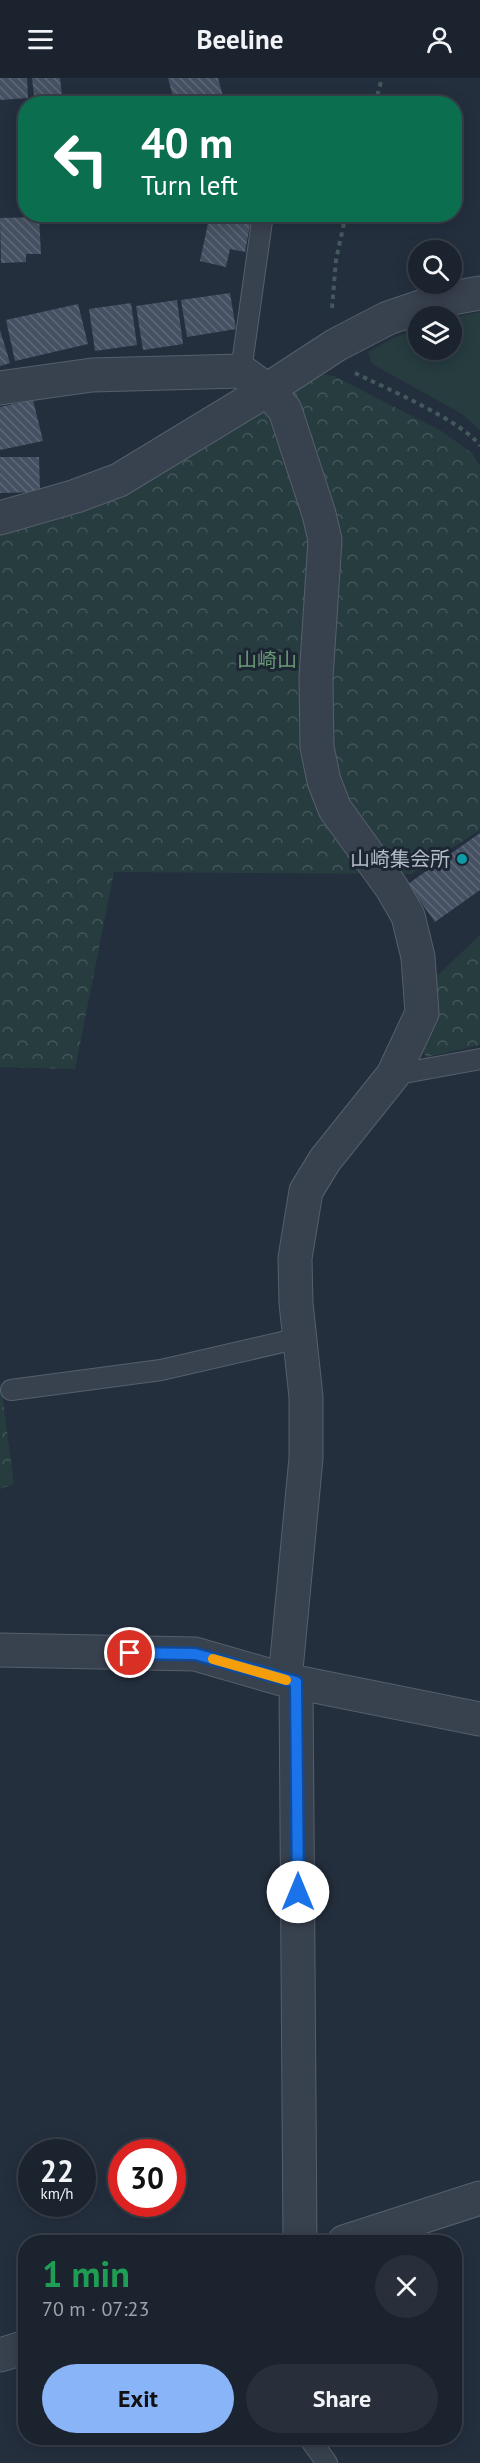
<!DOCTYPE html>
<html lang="en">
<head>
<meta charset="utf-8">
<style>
  :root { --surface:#1b232e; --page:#282f3a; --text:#f1f3f6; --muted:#a0a4aa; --line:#39404a; --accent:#8ab4f8 }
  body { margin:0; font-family:"PT Sans","Noto Sans JP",sans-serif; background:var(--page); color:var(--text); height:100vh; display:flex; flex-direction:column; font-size:22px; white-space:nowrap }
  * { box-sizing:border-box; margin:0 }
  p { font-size:20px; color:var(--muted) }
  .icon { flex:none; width:33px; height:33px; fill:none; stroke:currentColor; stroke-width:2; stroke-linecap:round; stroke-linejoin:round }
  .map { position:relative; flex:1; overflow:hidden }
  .details { position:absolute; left:18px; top:2157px; width:444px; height:210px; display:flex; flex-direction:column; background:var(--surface); border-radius:24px; box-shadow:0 3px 15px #0003,0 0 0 2px var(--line) }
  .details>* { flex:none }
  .hud { position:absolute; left:18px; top:18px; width:444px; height:126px; border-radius:24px; box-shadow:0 3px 15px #0003,0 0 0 2px var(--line); background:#0b6e4f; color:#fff; overflow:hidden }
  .fabs { position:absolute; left:408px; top:162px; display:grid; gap:12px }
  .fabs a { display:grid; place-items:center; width:54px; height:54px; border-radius:50%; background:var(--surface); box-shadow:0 3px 15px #0003,0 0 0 2px var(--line); font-size:30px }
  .speed { position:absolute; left:18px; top:2061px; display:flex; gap:12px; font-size:30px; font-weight:700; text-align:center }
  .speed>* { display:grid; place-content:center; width:78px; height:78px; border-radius:50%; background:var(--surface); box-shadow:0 3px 15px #0003,0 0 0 2px var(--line); line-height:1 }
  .speed small { font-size:15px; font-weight:400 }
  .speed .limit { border:9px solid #d22; background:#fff; color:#111 }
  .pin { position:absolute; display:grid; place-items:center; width:51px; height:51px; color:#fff; margin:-26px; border:3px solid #fff; border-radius:50%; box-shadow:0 2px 6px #0007 }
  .me { position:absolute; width:66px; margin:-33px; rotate:0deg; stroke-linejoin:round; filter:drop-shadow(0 0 4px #0008) }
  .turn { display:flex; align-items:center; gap:21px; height:126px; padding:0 24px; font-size:27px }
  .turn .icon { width:78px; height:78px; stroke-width:2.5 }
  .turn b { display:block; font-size:42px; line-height:51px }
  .round { display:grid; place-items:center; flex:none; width:63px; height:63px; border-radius:32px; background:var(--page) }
  .summary { display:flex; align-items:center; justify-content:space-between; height:102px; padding:0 24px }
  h1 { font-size:36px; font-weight:800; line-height:45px; color:#1e9e55 }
  .cta { display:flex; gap:12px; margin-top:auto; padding:12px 24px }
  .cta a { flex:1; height:69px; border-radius:36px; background:var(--accent); color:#111; font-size:24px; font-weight:800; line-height:69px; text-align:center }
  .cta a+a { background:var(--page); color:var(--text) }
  header { display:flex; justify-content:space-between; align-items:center; height:78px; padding:0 24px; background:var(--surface); font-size:27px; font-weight:800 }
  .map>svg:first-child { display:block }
</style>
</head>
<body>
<header><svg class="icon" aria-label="menu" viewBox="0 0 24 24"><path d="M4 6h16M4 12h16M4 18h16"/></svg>Beeline<svg class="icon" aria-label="person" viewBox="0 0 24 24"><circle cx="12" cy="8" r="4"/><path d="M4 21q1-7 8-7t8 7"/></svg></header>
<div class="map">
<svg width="480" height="2385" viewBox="0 0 480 2385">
  <defs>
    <pattern id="forest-crowns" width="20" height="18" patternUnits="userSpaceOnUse" patternTransform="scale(1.5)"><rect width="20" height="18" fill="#263c3f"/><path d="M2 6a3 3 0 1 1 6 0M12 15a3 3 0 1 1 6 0" fill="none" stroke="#435659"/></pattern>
    <pattern id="building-back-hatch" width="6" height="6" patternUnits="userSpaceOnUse" patternTransform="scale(1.5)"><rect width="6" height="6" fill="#455162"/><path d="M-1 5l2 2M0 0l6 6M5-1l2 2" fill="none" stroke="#5d6877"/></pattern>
  </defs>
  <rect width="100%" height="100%" fill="#242f3e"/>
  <path fill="#263c3f" d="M480,234v118l-18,-16 -90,-50 -4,-12 25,-14 25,-9v21h34v-32z"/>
  <path fill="url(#forest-crowns)" d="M311,295l23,3 107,55 31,22 8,13v364l-69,44 -297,-2 -39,197 -75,-2v-532c39,-10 82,-20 118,-38 66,-32 132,-83 193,-124z
    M480,857v110l-53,12 -9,-9 19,-42v-30z
    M0,1301l14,105 -14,5z"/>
  <path fill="url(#building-back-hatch)" d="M0,0h27l1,20 -28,2z
    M32,0h28l3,26h-28z
    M168,0h50l7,26h-50z
    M210,136h42l-7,38 -15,-3 -4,18 -26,-6z
    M39,139l2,37h-15v8l-25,1 -1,-45z
    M230,215l6,36 -49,8 -6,-37z
    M177,222l6,44 -40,6 -7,-44z
    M131,225l6,42 -42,6 -6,-42z
    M78,226l10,40 -73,17 -9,-41z
    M0,252l10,33 -10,3z
    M33,322l10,41 -43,9v-43z
    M0,379h39l1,35 -40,1z
    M480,755v57l-45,32 -27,-38z"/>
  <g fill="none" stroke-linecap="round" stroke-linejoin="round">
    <defs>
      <path id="lane" d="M241,293l22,-157
        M393,997l87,-16
        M11,1312l150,-20 139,-32
        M309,2360l18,25"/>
      <path id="street" d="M0,310l92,-13 149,-4 26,19 18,20 34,104 6,26 -9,138 1,69 7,34 11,28 57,79 16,28 10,41 4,56 -29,62 -68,85 -19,31 -11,67 1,45 10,94v61l-21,222
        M0,440l76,-22 43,-16 148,-90 69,-45 52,-27 53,-18 39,-7
        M0,1572l195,4 90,26 195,39
        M296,1604l4,560
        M344,2164l136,-44
        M0,2277l26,-8"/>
    </defs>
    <use href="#lane" stroke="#565f6c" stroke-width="22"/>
    <use href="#street" stroke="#565f6c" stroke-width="35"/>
    <path stroke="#44595c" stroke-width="4" stroke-dasharray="4.5 4.5" stroke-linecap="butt" d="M375,26l7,-26
      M332,230l4,-48 10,-46
      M355,295c30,15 108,48 125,73"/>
    <use href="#lane" stroke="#38414e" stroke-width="20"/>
    <use href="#street" stroke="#38414e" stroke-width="33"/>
  </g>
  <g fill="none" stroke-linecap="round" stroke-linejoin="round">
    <defs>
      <path id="route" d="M130,1575l65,1 101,28 2,210"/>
    </defs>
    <use href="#route" stroke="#114b97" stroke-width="15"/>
    <use href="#route" stroke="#1a73e8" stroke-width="10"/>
    <path stroke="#f59e0b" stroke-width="10" d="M213,1581l73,21"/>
  </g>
  <circle fill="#0f9aa8" stroke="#1d2633" stroke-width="2" cx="462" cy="781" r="6"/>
  <g text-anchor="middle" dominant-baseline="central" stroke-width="6" stroke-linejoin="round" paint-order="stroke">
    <g font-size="20" fill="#6b9a76" stroke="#1d2633">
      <text x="267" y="582">山崎山</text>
    </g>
    <g font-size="20" fill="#b4bcc9" stroke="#1d2633" text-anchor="end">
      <text x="450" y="781">山崎集会所</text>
    </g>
  </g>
</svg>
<div class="fabs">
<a><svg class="icon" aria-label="search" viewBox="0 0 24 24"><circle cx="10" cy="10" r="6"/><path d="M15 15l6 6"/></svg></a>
<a><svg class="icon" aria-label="layers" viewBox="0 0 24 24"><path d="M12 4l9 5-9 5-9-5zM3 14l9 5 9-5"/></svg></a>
</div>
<div class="speed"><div>22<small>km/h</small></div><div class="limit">30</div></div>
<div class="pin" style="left:130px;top:1575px;background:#d93025"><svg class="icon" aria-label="arrive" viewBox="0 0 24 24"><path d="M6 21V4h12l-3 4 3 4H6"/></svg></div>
<svg class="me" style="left:298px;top:1814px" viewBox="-20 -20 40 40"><circle r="19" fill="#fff"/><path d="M0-13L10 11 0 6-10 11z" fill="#1a73e8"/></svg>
<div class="hud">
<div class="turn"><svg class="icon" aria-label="left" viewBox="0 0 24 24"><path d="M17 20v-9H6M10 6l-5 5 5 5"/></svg><div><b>40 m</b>Turn left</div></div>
</div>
<section class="details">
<div class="summary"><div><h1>1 min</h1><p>70 m · 07:23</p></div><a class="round"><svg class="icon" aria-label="close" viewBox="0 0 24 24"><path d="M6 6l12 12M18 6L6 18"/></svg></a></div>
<div class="cta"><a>Exit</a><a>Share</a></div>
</section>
</div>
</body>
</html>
